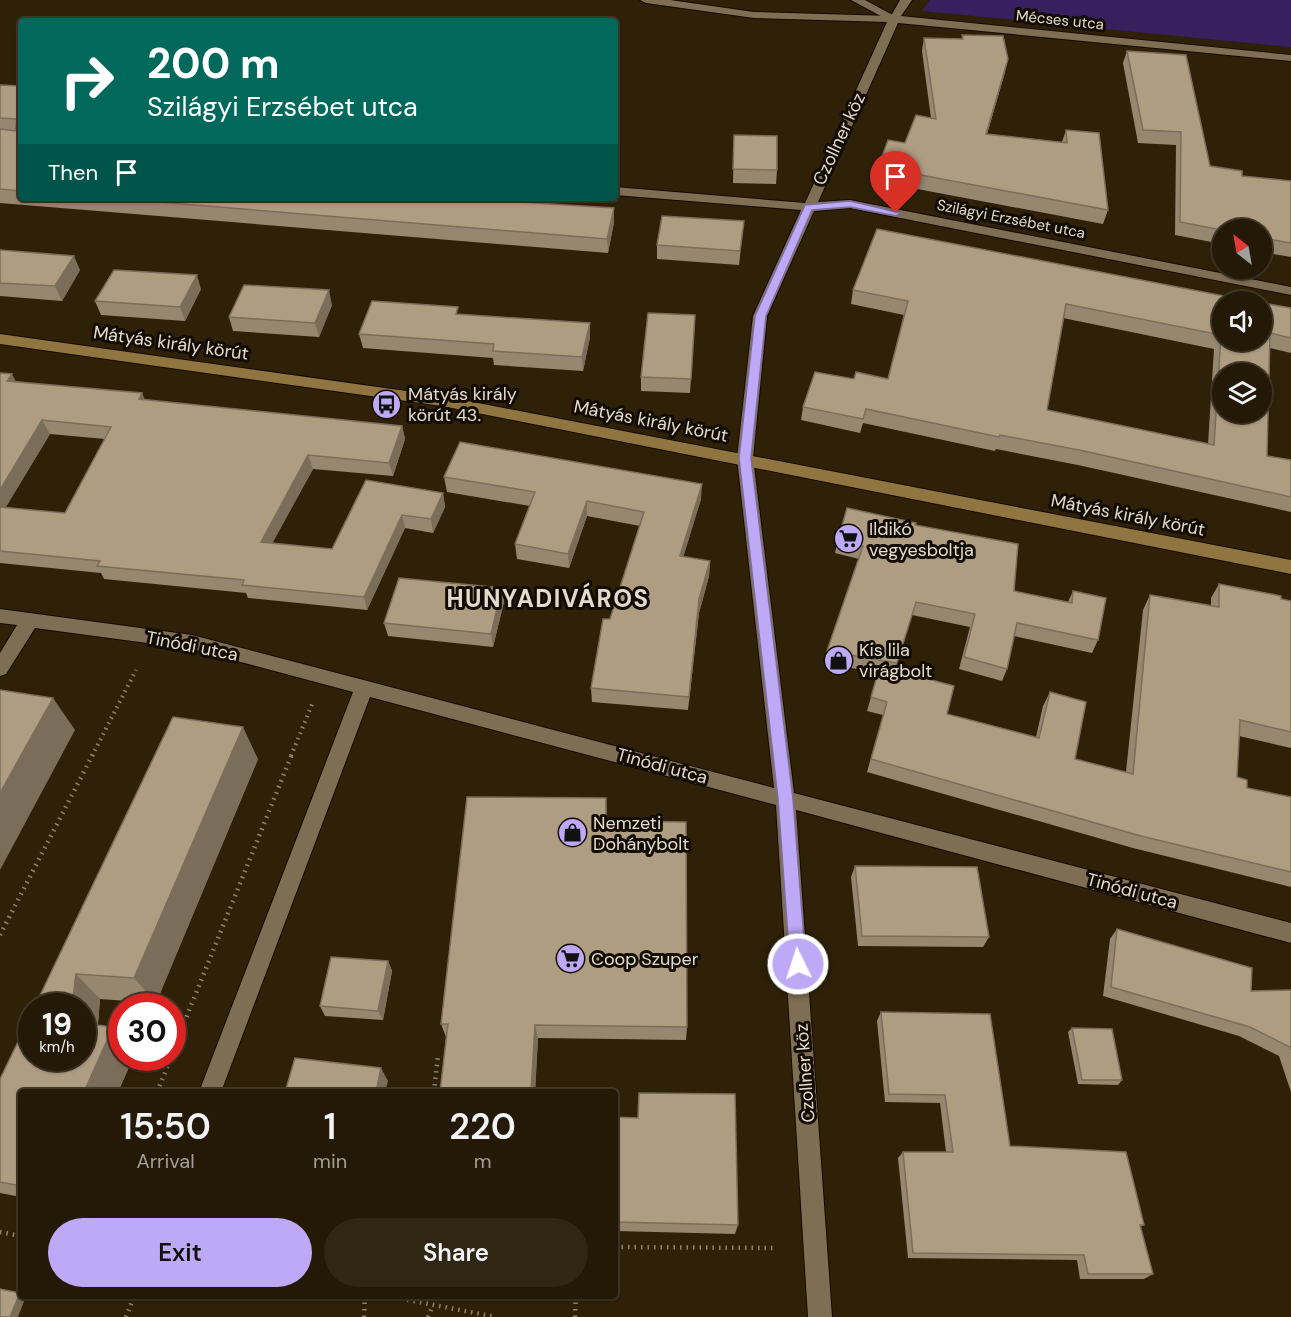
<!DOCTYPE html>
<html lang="en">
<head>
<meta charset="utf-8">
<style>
  :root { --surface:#231906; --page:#2f2614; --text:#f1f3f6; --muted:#a3a09b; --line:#403828; --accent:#bda9f5 }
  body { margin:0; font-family:"DM Sans",sans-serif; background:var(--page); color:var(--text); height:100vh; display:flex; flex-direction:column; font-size:22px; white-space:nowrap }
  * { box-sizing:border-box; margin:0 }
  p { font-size:20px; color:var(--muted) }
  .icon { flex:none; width:33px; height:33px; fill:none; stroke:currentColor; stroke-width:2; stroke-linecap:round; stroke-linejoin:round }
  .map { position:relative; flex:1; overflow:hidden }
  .side { position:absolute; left:18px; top:1089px; width:600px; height:210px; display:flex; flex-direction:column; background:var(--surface); border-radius:6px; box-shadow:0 2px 4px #0004,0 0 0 2px var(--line) }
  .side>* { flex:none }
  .guide { position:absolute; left:18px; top:18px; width:600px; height:183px; border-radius:6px; box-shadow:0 2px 4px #0004,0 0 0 2px var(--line); background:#00695c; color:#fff; overflow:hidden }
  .needle { width:39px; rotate:329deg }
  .buttons { position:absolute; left:1212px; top:219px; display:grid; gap:12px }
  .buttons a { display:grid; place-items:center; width:60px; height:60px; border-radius:50%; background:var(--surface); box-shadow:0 2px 4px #0004,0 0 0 2px var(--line); font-size:30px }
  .speed { position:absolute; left:18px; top:993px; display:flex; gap:12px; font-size:30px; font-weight:700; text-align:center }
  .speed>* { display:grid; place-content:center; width:78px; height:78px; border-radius:50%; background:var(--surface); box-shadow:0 2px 4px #0004,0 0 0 2px var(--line); line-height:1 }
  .speed small { font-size:15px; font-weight:400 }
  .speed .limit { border:9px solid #d22; background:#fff; color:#111 }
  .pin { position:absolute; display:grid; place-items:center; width:51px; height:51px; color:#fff; margin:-62px -26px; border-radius:50% 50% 50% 0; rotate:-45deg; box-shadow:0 0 6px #0007 }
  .pin .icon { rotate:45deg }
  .me { position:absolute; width:66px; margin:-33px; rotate:356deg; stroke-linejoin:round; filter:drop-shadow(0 0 4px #0008) }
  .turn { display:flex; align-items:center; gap:21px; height:126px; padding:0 30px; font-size:27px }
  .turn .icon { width:78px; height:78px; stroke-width:2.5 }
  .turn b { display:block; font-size:42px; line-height:51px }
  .then { display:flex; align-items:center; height:57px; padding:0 30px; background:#0003; gap:12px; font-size:22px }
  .eta { display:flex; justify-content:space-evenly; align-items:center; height:102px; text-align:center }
  .eta b { font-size:36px; font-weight:600; line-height:42px }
  .button { display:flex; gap:12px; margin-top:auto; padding:12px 30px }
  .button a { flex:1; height:69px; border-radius:36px; background:var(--accent); color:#111; font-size:24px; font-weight:600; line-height:69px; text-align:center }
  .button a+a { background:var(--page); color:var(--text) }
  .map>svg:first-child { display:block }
</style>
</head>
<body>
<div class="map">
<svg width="1291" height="1317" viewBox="0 0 1291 1317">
  <rect width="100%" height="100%" fill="#2f2108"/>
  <path fill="#36205e" d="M930,0h361v47l-369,-36z"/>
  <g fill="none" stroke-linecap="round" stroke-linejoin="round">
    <defs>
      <path id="lane" d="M851,0h14l35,19 -10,2z"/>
      <path id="street" d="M640,0h30l84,12 137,4 9,-16h12l-11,16 390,39v6l-393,-38 -80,179 32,-2 441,87v8l-441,-87 -36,3 -47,105 -14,142 41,335 497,130v20l-495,-133 36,507h-24l-32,-512 -406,-108 -149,395h-22l154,-400 -161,-43 -157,-21 -29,46 -6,2v-23l17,-28 -17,-2v-14l192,26 582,153 -37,-330 16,-142 48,-106 -186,-15v-8l190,16 82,-181 -133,-4 -108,-15z"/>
      <path id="secondary" d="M0,334l442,62 849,164v14l-849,-168 -442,-62z"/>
    </defs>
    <use href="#lane" stroke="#160a00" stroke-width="2"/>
    <use href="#street" stroke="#160a00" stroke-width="2"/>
    <use href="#secondary" stroke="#160a00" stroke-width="2"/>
    <path stroke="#8f8471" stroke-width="4" stroke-dasharray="1.5 4.5" stroke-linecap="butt" d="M92,756l44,-86
      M291,756l22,-54"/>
    <path stroke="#8f8471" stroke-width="4.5" stroke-dasharray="1.5 5" stroke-linecap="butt" d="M0,935l93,-181
      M172,1053l120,-299
      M157,1092l14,-34
      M434,1092l4,-37
      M0,1232l21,4
      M615,1247l158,1
      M388,1296l108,21
      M126,1317l8,-21
      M364,1317l1,-21
      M428,1317l5,-12
      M575,1317l1,-21"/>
    <use href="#lane" fill="#7e6e54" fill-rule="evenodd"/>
    <use href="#street" fill="#7e6e54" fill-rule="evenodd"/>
    <use href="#secondary" fill="#907541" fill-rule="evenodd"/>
  </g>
  <path fill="#968770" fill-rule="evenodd" d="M962,35l43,37 -18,62 75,8 4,-12 42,80 -5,14 -228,-43 3,-14 27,-24 26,-25 -9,-67 2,-13 38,1z
    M1127,51l83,115 32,10 49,5v76l-29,-5v-22h-40v14l-47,-9 1,-90 -38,-2 -15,-80z
    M0,85l21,1v112h435l158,10v14l-6,31 -608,-50z
    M734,135l43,35 -1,14 -43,-1z
    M744,221l-5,44 -82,-6v-14z
    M0,250l80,20 -18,31 -62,-5z
    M201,289l-16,32 -84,-6 -6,-14z
    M853,290l438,18v45l-21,-5 -3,108 24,4v52l-213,-47 -82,-16 -1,2 -132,-28 -3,10 -59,-13 2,-13 51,-28h34l16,-64 -53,-11zM1063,318l151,31 -6,95 -161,-34z
    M332,305l-13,32 -86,-6 -4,-14z
    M459,314l131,9v14l-7,34 -89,-6 -1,-7 -130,-10 -4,-14z
    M695,315l-5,78 -49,-2v-14z
    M0,373l15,8 130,19 257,26 3,13 -12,37 -80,-7 -41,74 60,6 111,-56 2,14 -12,26 -28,-5 -38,82 -119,-12 -2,-5 -142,-14 -3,-6 -101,-10zM50,434l55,5 -40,74 -60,-5z
    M444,477l257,22 -18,58 27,4 -1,15 -10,37 -11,97 -96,-8 -1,-14 19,-69 30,-93 -53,-10 -18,52 -52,-9 -2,-15 15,-38 -83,-14z
    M915,525l99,66 54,11 5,-11 25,49 -6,13 -78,-17 -7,33 -5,12 -43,-12 11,-42 -58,-12 -17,55 52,44 89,23 7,-31 7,-14 25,67 51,13 17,-162 7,-15 61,11v-8l8,-14 72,17v147l-52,-12 -2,41 10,11 44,9v90l-158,-39 -266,-76 16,-57 -16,-4 11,-38 -54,-10 3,-12 32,-92 -24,-6 3,-13z
    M502,588l2,14 -11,45 -105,-11 -4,-13z
    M258,759l-102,244 -56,-4 -2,26 15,2 9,9v22h11l-15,34h-97v105l-21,-4v-114l35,-73z
    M607,815v6l80,206 -1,13 -148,-2 -3,54h-95l6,-55 -5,-13z
    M855,866l134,71 -6,10 -125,-1 -7,-69z
    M1117,929l134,62 40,-1v102l-12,-36 -40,-20 -136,-40 7,-57z
    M388,961l4,10 -9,49 -58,-4 -5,-10z
    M881,1012l129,134 134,79 -4,2 13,47 -9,5h-64l-3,-19 -169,-2 -10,-100 5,-6h43l-6,-49 -55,-1 -8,-81z
    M1072,1028l50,52 -4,5 -40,-1 -10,-52z
    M615,1117l123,108 -3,9 -120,-3z"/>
  <path fill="#7a6e5b" d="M1008,59l-3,13 -22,76 3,-14z
    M614,208v14l-6,31 -1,-14z
    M74,256l6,14 -18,31 -7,-15z
    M197,275l4,14 -16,32 -5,-14z
    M329,290l3,15 -13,32 -4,-14z
    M590,323v14l-7,34 -1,-14z
    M12,374l7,14 -12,-7z
    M142,393l6,14 -9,-8z
    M42,420l8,14 -50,83v-27z
    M402,426l3,13 -12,37 -4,-13z
    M308,455l5,14 -47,86 -5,-13z
    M702,484l-1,15 -22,72 1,-15z
    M443,493l2,14 -12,26 -2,-14z
    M587,501v15l-18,52 -1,-14z
    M402,515l3,13 -38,82 -3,-13z
    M710,561l-1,15 -10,37 -11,97 11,-111z
    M502,588l2,14 -11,45 -2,-13z
    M53,698l22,32 -75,140v-77z
    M243,727l15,32 -102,244 -22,-25z
    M606,798l1,17 -1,23z
    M388,961l4,10 -9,49 -5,-9z
    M76,974l24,25 -4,46 -14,-12v-27h-10z
    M535,1025l3,13 -3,54h-4z
    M113,1027l9,9v22h11l-15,34h-34z
    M381,1068l7,13 -3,11h-9z
    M20,1293l1,3h5l-8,21h-8z"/>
  <path fill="#af9d82" stroke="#7a6e5b" stroke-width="1.5" fill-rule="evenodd" d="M962,35l41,1 5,23 -22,75 81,9 -1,-13 33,3 9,77 -230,-43 10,-27 17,3 11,-28 20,4 -12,-81 39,1z
    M1127,51l59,4 24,111 32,5v5l49,5v62l-29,-5v-8h-40l-42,-8 1,-90 -38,-2z
    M0,85l21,1v105l-21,-2v-60l15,2 2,-12 -17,-1z
    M734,135l43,1v34l-44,-1z
    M109,198h347l158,10 -7,31z
    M662,216l82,5 -4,30 -83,-6z
    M877,229l378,73h-33v38h40v-37l29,5v30l-21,-5 -3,123 24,4v37l-207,-46 -84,-16 -1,2 -133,-28 -3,10 -60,-12 12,-35 39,7 2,-7 32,7 20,-78 -55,-11zM1066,304l155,31 -7,110 -167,-35zM1222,374h40v38h-40z
    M0,250l74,6 -19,30 -55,-3z
    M114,270l83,5 -17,32 -85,-6z
    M244,285l85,5 -14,33 -86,-6z
    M372,301l86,6 -2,7 134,9 -8,34 -89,-6 1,-7 -135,-10z
    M648,313l47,2 -4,64 -50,-2z
    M0,373l12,1 -5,7 135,12 -3,6 263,27 -13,37 -81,-8 -47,87 71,7 34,-69 77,13 -12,26 -29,-4 -38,82 -122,-12 2,-5 -147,-14 3,-5 -100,-10v-44l65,6 46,-86 -69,-7 -42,70z
    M460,442l242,42 -22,72 30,5 -11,38 -10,98 -98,-9 12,-69h7l34,-107 -57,-11 -19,53 -53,-10 20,-52 -91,-15z
    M847,508l69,15 -1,2 103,19 -4,47 58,12 1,-12 33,7 -8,42 -81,-17 -10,46 -43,-12 11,-43 -59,-12 -19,61 -70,-12 36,-105 -25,-6z
    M399,578l103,10 -11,46 -107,-11z
    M1219,584l62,12v3l10,2v131l-51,-12 -3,57 10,3v8l44,9v75l-150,-36 -270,-77 16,-57 -16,-5 9,-31 74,20 -7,28 92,24 11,-46 36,10 -11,57 58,15 17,-179 69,12z
    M0,690l53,8 -53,95z
    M173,717l70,10 -109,251 -58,-4 -4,32h-37z
    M467,797l139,1v23l80,1 1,205 -152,-2 -4,67h-91l8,-68h-7z
    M855,866l122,1 12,70 -127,-1z
    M1117,929l135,39 -1,23 40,-1v60l-1,-3 -40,-20 -139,-40z
    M331,957l57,4 -10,50 -58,-5z
    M881,1012l109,2 20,132 116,6 18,73h-4l13,49h-65l-4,-19 -171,-2 -10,-101h50l-8,-57 -56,-1z
    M32,1013v45h50v-35l31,4 -29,65h-63v94l-21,-4v-103z
    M1072,1028l40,1 10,51h-40z
    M295,1058l86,10 -5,24h-91z
    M639,1093l96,1 3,131 -123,-3v-105l23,1z
    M0,1289l20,4 -10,24h-10z"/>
  <path fill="#bda9f5" stroke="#7b6e9f" stroke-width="1.5" d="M850,201l51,12 -5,3 -46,-9 -38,3 -46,106 -15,142 42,341 13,165 -2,6 -6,2 -6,-2 -2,-6 -12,-165 -39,-341 16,-142 50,-111z"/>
  <defs>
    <symbol id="bus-disc" viewBox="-11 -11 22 22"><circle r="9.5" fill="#bda9f5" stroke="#120c03"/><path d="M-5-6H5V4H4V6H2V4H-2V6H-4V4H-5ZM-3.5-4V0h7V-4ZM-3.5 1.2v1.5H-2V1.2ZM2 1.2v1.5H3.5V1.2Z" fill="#111"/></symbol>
    <symbol id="supermarket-disc" viewBox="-11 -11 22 22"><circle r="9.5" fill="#bda9f5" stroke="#120c03"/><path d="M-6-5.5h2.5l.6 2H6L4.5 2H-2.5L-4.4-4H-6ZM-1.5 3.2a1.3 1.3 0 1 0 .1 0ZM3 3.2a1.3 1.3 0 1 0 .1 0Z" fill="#111"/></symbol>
    <symbol id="shop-disc" viewBox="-11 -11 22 22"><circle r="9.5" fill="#bda9f5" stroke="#120c03"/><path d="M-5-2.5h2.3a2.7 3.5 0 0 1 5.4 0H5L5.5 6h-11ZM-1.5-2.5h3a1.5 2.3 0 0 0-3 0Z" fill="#111"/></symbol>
  </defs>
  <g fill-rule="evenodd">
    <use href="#bus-disc" x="370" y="388" width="33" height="33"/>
    <use href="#supermarket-disc" x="832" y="522" width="33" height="33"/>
    <use href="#shop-disc" x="822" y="644" width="33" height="33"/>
    <use href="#shop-disc" x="556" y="816" width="33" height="33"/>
    <use href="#supermarket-disc" x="554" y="942" width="33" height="33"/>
  </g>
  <g text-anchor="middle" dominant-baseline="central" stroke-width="6" stroke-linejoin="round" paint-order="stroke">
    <g font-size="15" fill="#e4dbcd" stroke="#120c03">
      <text transform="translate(1060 20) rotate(6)">Mécses utca</text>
      <text transform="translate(1011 219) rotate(11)">Szilágyi Erzsébet utca</text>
    </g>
    <g font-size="18" fill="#e4dbcd" stroke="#120c03">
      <text transform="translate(839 139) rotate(-65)">Czollner köz</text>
      <text transform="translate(171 343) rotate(8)">Mátyás király körút</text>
      <text transform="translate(651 421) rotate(11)">Mátyás király körút</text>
      <text transform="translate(1128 515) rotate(11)">Mátyás király körút</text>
      <text transform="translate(192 646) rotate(11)">Tinódi utca</text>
      <text transform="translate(662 766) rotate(15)">Tinódi utca</text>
      <text transform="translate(1132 891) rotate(15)">Tinódi utca</text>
      <text transform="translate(805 1073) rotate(-94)">Czollner köz</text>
    </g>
    <g font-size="18" fill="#e4dbcd" stroke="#120c03" text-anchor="start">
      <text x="408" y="394">Mátyás király<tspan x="408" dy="21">körút 43.</tspan></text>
      <text x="869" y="529">Ildikó<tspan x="869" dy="21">vegyesboltja</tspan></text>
      <text x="859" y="650">Kis lila<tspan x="859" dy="21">virágbolt</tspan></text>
      <text x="593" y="823">Nemzeti<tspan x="593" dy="21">Dohánybolt</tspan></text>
      <text x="591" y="959">Coop Szuper</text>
    </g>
    <g font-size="24" font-weight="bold" letter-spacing="1.5" fill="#e4dbcd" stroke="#120c03">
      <text x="548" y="598">HUNYADIVÁROS</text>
    </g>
  </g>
</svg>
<div class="buttons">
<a><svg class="needle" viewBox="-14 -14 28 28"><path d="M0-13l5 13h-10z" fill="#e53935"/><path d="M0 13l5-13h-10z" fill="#a3a09b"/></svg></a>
<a><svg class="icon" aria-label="sound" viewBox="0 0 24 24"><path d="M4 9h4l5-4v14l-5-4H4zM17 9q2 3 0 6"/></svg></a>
<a><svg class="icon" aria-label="layers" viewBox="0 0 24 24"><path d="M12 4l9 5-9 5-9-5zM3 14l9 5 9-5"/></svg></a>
</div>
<div class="speed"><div>19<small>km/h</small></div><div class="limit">30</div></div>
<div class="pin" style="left:896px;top:213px;background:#d93025"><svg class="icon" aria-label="arrive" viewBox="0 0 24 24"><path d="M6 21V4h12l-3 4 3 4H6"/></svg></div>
<svg class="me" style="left:798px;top:964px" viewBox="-20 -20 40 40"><circle r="17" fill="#bda9f5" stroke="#fff" stroke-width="3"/><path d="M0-11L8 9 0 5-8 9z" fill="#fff"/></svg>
<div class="guide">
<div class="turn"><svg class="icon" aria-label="right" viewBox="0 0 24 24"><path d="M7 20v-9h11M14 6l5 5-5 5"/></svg><div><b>200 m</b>Szilágyi Erzsébet utca</div></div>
<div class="then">Then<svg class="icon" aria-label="arrive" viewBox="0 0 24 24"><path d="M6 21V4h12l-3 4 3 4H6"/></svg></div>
</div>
<section class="side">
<div class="eta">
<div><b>15:50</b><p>Arrival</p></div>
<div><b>1</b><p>min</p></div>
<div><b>220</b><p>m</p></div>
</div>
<div class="button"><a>Exit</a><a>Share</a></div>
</section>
</div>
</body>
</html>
